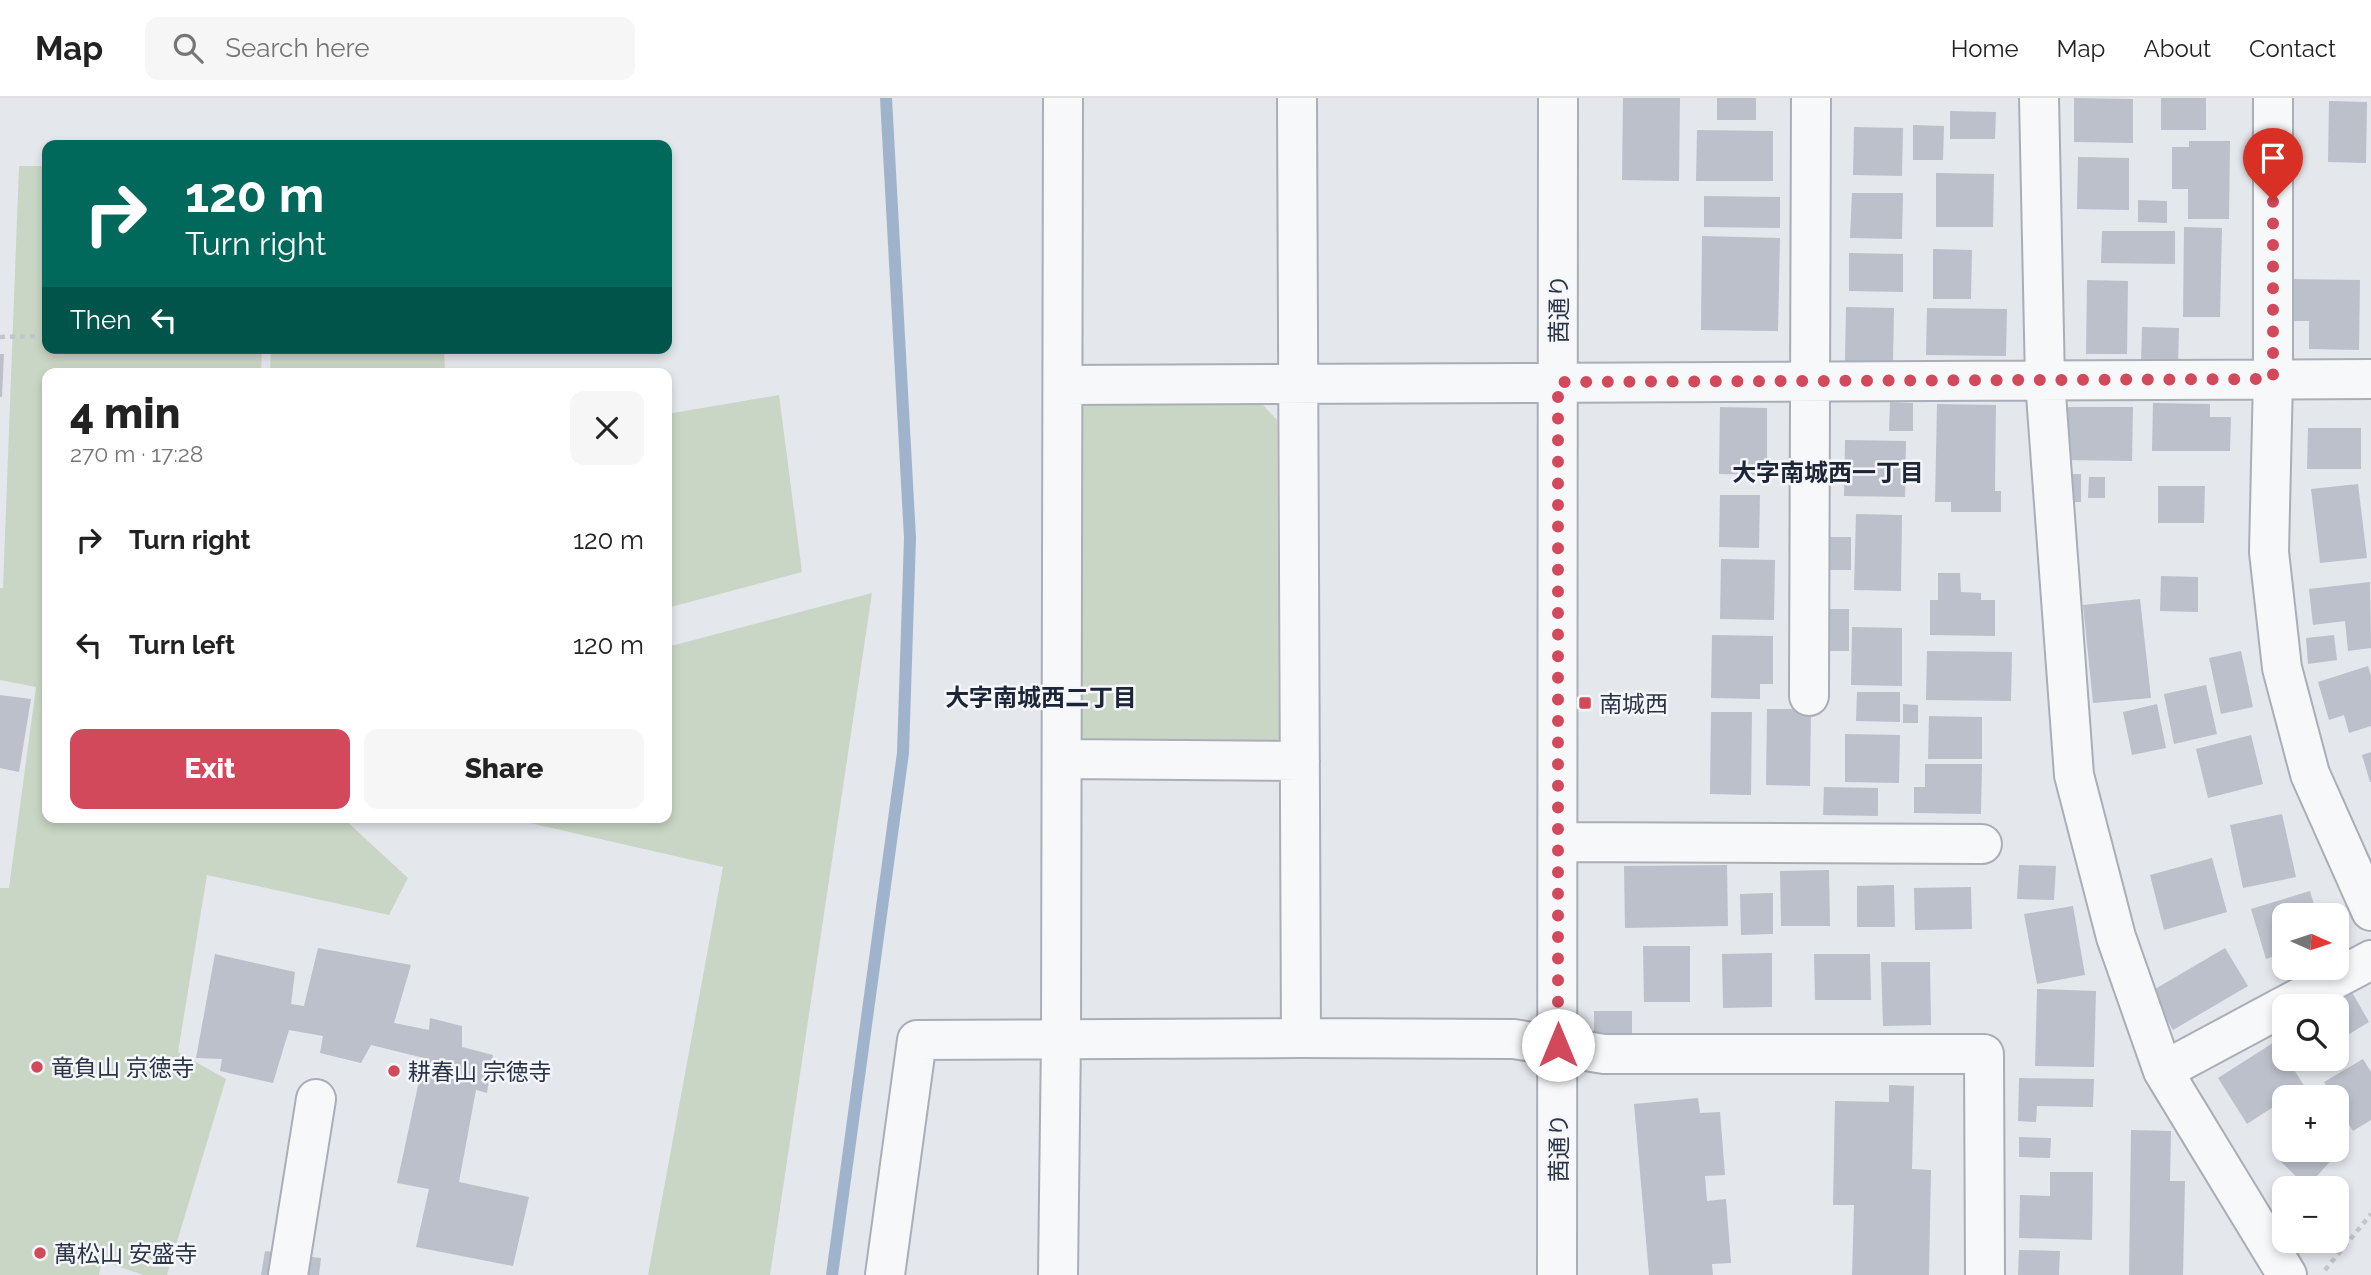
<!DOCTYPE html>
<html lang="en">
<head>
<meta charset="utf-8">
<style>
  :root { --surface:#fff; --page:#f6f6f6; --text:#222; --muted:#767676; --line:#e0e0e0; --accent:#d1495b }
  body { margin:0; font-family:Raleway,"Noto Sans JP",sans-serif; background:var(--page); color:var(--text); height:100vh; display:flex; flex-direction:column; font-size:26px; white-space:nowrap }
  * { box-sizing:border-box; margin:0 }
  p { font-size:23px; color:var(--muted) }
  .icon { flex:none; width:38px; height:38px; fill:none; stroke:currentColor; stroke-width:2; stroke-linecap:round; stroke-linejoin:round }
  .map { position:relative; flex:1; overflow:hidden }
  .drawer { position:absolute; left:42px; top:270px; width:630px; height:455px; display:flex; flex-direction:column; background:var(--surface); border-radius:14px; box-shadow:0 4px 10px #0003 }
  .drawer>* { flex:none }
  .top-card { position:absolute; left:42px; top:42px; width:630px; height:214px; border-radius:14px; box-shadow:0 4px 10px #0003; background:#00695c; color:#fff; overflow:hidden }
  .needle { width:46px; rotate:93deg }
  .buttons { position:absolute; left:2272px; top:805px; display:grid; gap:14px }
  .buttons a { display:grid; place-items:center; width:77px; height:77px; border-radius:14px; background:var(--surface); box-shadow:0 4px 10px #0003; font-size:35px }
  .pin { position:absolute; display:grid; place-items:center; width:60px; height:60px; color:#fff; margin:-72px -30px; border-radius:50% 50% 50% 0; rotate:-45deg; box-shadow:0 0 7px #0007 }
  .pin .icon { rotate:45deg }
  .me { position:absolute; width:77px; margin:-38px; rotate:0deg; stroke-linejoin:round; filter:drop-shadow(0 0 5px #0008) }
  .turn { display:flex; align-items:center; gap:24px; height:147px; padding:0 28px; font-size:32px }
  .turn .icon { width:91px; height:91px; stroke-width:2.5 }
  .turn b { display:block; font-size:49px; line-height:60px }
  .then { display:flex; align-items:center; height:66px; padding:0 28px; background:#0003; gap:14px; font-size:26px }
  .round { display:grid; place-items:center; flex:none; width:74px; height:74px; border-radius:14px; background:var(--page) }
  .headline { display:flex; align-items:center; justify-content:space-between; height:119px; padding:0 28px }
  h1 { font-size:42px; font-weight:800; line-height:52px }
  .action { display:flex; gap:14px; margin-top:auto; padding:14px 28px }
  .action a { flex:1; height:80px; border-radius:14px; background:var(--accent); color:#fff; font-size:28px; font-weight:800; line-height:80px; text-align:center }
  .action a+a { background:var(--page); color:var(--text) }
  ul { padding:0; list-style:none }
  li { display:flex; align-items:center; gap:21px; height:105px; padding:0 28px }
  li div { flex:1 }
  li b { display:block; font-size:26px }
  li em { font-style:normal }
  header { display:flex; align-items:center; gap:42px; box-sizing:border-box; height:98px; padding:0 35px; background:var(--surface); border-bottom:2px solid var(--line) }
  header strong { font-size:33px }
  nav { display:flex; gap:38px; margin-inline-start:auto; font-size:24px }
  .search { width:490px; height:63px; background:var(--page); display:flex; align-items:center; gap:18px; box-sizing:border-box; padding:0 24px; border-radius:14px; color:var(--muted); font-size:26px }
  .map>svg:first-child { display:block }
</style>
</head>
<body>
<header>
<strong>Map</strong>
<div class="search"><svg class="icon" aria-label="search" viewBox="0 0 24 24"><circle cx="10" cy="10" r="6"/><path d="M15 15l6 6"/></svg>Search here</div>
<nav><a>Home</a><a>Map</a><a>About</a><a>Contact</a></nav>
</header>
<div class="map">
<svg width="2371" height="1177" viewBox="0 0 2371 1177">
  <rect width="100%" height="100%" fill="#e4e7ec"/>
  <path fill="#c9d6c5" d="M19,68h28v182h215l-1,25h-214v444h295l66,61 -19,37 -182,-40 -29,177 48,27 -59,196h-24l-41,-14 -3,14h-99v-387h9l27,-201 -36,-7v-92h3z
    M271,250h173l1,25h-175z
    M779,297l23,177 -135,36v-194z
    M1091,303l171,3 15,16 2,318 -11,16 -179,-6 -15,-9 2,-327z
    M872,495l-102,682h-122l75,-408 -219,-50h163v-170z"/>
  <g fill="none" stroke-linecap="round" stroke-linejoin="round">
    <path stroke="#9fb4cc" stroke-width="12" d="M832,1177l71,-522 7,-215 -24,-440"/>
  </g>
  <path fill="#bbc0ca" d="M1623,0h57l-1,83 -57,-1z
    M1717,0h39v22h-39z
    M2074,0l59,1v44l-59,-1z
    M2161,0h45v32h-45z
    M2329,3l38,1 -1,61 -38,-1z
    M1950,13l46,1 -1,27h-45z
    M1913,27l31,1 -1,34h-30z
    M1854,29l49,1 -1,48 -49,-1z
    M1697,32l76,1v50h-77z
    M2189,43h41l-1,78h-41v-30h-16v-42h17z
    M2078,59l51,1v52l-52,-1z
    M1936,75l58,1 -1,53h-57z
    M1852,95h51l-1,46 -52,-1z
    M1704,98l76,1v31l-76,-1z
    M2138,102l29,1v22l-29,-1z
    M2184,129l38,1 -2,89h-37z
    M2102,133h73v33l-74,-1z
    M1702,138l78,2 -2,93 -77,-1z
    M1933,151l39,1 -1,49h-38z
    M1849,155l54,1v38l-54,-1z
    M2281,181l79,1 -1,70 -50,-1v-28h-29z
    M2087,182l41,1 -1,73h-41z
    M1846,209l48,1 -1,53h-48z
    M1927,210l80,1 -1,47 -80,-1z
    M2142,229l37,1 -1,37 -37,-1z
    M0,256h4l-2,43h-2z
    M1890,304l23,1v28h-24z
    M2153,305l57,1v13h21l-1,34h-78z
    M1937,306l59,1 -1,86h6v21h-50v-10h-16z
    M1720,309l47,1v67l-48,-1z
    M2067,309h66l-1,54 -66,-1z
    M2308,330h53v41h-54z
    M1845,342l61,1 -1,56 -61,-1z
    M2060,376h21v28h-22z
    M2089,379h16v21h-17z
    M2358,386l9,74 -47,5 -9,-74z
    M2158,388h47l-1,37h-46z
    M1720,397h40l-1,53 -40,-1z
    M1856,416l46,1 -1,76 -47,-1z
    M1825,439h26v33h-27z
    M1721,461l54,1 -1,60 -54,-1z
    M1938,475h22l1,19 20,1v7h14v36l-65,-1v-35h8z
    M2161,478l37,1v35l-38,-1z
    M2370,484l1,66 -23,3 -3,-30 -32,4 -4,-36z
    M2140,501l11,99 -58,5 -10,-98z
    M1825,511h24v42h-25z
    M1852,529l50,1v58l-51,-1z
    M1712,537l61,1v48h-13v15l-49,-1z
    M2334,537l3,25 -29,4 -2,-26z
    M1927,553l85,1 -1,49 -85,-1z
    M2241,553l12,56 -32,7 -12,-56z
    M2368,568l3,10v50l-22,7 -5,-18 -15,5 -11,-38z
    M2206,587l11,49 -43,10 -10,-50z
    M1857,594h43v30l-44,-1z
    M0,597l31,4 -12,73 -19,-4z
    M1903,606l15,1v18h-15z
    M2157,606l9,44 -34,7 -9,-43z
    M1767,611h44l-1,77 -44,-1z
    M1711,614h41l-1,83 -41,-1z
    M1929,618l53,1v42h-54z
    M1845,636l55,1 -1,48 -54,-1z
    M2251,637l12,49 -55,14 -12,-49z
    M2371,654v30h-1l-8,-27z
    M1925,666h57l-1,50 -67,-1v-26h11z
    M1824,689l54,1v28l-55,-1z
    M2282,716l14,63 -53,11 -13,-63z
    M2212,760l15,54 -63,18 -14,-55z
    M1727,767l1,61 -103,2 -1,-62z
    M2019,767l37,1 -2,34 -37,-1z
    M1829,772l1,56h-49l-1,-55z
    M1894,787l1,42h-38v-41z
    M1971,789l1,42 -57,1 -1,-42z
    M2310,793l7,24h-33v38l-18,6 -15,-50z
    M1773,795v41l-32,1 -1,-41z
    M2073,808l12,69 -48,9 -13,-70z
    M1643,848h47v56h-46z
    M318,850l93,17 -17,58 35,7 1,-12 32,8v21l31,8 -6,38 -11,-3 -17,92 70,15 -16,69 -97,-19 13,-58 -32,-6 27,-125 -53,-13 -10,18 -41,-10 3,-17 -34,-6 -16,53 -53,-12 2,-12 -26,-1 19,-104 80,18 -4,32 13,2z
    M2225,850l23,38 -75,44 -23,-38z
    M1772,855v54l-49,1 -1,-54z
    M1814,856h56l1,46h-56z
    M1881,864h49l1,63 -48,1z
    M2349,889l20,35 -23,14 -10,-17v-13h-8l-2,-5z
    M2037,891l59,2 -2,76 -59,-1z
    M1594,913h38v25h-38z
    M2276,943l8,12v6h3l18,28 -16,10h-5v3l-37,24 -29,-46z
    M2363,961l8,13v48l-18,11 -17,-28v-6h-3l-9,-15z
    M2019,980l75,1 -1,28 -56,-1 -1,16 -18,-1z
    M1889,987l25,1 -2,83 19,1 -2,105h-77l2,-70h-21l2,-104 54,1z
    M1698,1000l2,15 20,-1 5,63 -20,1 2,25 19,-2 5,64 -19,1 1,11h-64l-15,-171z
    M2131,1032l40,1 -1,50h15l-2,94h-54z
    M2336,1037l10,9 -39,43 -34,-33 11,-12v8h52z
    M2019,1039l32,1 -1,20 -31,-1z
    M2050,1074h43l-1,68 -73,-2 1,-43 30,1z
    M2019,1152l41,1 -1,24h-41z
    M265,1153l56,7 -2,17h-58z"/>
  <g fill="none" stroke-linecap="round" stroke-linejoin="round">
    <defs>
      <path id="minor" d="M1297,0l4,940
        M2039,0l6,283 29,394 42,162 47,134 124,204
        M2273,0v281l-4,173 13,116 28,106 61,137
        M1063,287l1308,-6
        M1809,598l2,-598
        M1062,661l238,2
        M1558,744l424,2
        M2284,908l87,-46
        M2163,973l121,-65
        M288,1177l28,-176
        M885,1177l32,-235 384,-2 213,1 90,15h380l1,221
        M1058,1177l3,-236 2,-941
        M1557,1177l1,-1177"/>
    </defs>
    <use href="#minor" stroke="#a9aeb7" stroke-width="42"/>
    <path stroke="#c2c5cb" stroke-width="4.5" stroke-dasharray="5 5" stroke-linecap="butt" d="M0,239l35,-1
      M2325,1172l46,-56"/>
    <use href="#minor" stroke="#f7f8fa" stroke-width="38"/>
  </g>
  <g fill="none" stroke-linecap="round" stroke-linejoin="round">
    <path stroke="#d1495b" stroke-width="12" stroke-dasharray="0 21.6" d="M1558,947v-663l715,-3v-179"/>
  </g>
  <g fill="#d1495b" stroke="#f4f6f9" stroke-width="2.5">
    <rect x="1578" y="598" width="14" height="14" rx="3.5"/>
    <circle cx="37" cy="969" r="7"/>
    <circle cx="394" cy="973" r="7"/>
    <circle cx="40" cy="1155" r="7"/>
  </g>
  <g text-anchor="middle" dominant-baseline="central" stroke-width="5" stroke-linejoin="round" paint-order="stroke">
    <g font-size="23" fill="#2b3445" stroke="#f4f6f9">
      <text transform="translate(1558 211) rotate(-90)">茜通り</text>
      <text transform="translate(1558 1050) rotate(-90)">茜通り</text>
    </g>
    <g font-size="23" fill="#2b3445" stroke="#f4f6f9" text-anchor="start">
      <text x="1599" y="605">南城西</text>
      <text x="51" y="969">竜負山 京徳寺</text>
      <text x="408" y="973">耕春山 宗徳寺</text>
      <text x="54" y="1155">萬松山 安盛寺</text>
    </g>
    <g font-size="24" font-weight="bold" fill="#1d2536" stroke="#f4f6f9">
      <text x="1828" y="374">大字南城西一丁目</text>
      <text x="1041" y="599">大字南城西二丁目</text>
    </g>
  </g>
</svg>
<div class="buttons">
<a><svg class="needle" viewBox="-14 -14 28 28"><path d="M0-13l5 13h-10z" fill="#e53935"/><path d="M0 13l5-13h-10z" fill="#767676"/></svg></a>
<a><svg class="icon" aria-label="search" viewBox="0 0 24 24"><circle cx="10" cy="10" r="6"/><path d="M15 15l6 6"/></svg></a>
<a>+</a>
<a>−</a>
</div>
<div class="pin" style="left:2273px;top:102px;background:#d93025"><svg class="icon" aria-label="arrive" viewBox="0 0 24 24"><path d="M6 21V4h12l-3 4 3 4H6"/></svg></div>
<svg class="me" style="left:1558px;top:947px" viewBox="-20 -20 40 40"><circle r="19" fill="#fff"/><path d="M0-13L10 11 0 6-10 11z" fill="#d1495b"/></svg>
<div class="top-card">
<div class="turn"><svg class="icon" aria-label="right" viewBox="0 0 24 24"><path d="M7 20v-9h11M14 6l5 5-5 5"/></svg><div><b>120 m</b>Turn right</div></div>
<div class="then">Then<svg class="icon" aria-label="left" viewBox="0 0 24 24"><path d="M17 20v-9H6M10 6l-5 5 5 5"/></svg></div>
</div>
<section class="drawer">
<div class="headline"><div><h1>4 min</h1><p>270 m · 17:28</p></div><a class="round"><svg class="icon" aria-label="close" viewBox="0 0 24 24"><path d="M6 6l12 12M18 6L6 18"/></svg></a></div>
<ul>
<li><svg class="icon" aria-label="right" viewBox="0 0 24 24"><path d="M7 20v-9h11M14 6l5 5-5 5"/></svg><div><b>Turn right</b></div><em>120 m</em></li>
<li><svg class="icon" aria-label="left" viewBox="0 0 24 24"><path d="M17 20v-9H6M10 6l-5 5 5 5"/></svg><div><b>Turn left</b></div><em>120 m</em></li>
</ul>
<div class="action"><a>Exit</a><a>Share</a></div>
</section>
</div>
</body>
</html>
